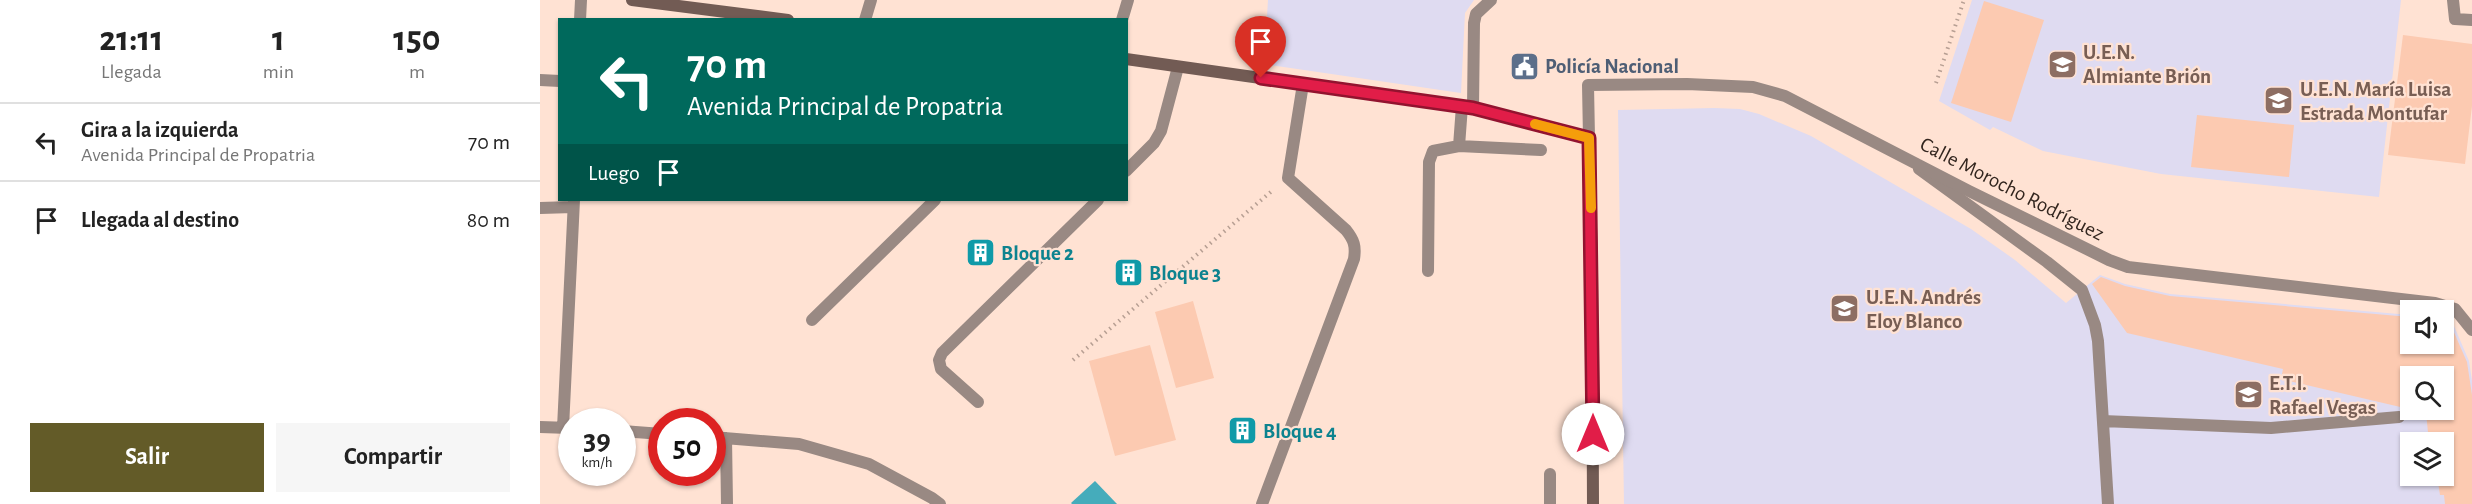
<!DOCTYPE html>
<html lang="es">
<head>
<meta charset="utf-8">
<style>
  :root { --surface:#fff; --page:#f6f6f6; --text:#222; --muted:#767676; --line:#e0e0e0; --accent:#635b28 }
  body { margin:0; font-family:"Alegreya Sans",sans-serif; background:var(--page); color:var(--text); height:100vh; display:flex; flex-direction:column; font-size:22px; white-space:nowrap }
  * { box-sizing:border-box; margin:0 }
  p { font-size:20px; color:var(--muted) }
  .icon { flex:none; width:33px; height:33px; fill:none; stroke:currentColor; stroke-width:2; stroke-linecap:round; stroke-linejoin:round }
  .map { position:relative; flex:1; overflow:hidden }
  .sheet { display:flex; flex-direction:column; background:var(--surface); width:540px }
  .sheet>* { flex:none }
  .guide { position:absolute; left:18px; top:18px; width:570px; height:183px; border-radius:0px; box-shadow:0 2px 4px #0004; background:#00695c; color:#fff; overflow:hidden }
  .buttons { position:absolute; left:1860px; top:300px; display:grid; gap:12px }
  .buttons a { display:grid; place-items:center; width:54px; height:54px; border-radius:0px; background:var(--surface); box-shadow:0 2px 4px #0004; font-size:30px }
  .speed { position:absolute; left:18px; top:408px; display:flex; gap:12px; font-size:30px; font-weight:700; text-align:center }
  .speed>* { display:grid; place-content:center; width:78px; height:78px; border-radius:50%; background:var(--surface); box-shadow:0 2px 4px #0004; line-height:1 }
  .speed small { font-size:15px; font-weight:400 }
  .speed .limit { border:9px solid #d22; background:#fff; color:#111 }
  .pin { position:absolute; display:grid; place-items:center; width:51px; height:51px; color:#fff; margin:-62px -26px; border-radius:50% 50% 50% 0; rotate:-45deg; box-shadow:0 0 6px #0007 }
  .pin .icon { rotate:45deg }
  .me { position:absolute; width:66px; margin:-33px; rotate:0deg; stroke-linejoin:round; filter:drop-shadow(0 0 4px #0008) }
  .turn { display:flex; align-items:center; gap:21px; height:126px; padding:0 30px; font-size:27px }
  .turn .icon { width:78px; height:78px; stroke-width:2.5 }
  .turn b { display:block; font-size:42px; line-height:51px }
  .then { display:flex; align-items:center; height:57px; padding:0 30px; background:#0003; gap:12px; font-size:22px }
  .eta { display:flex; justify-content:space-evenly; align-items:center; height:102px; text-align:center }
  .eta b { font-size:36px; font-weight:700; line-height:42px }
  .primary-button { display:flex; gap:12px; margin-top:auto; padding:12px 30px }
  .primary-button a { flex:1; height:69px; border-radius:0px; background:var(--accent); color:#fff; font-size:24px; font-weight:700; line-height:69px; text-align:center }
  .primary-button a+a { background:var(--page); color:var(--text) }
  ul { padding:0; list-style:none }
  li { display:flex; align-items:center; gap:18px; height:78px; padding:0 30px; border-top:2px solid var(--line) }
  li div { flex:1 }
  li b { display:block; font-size:22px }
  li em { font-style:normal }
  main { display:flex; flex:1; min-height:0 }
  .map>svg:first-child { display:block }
</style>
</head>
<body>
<main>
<section class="sheet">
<div class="eta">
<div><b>21:11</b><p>Llegada</p></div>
<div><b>1</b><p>min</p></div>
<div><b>150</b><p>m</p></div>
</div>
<ul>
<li><svg class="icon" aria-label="left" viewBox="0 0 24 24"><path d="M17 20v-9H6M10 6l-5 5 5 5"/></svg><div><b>Gira a la izquierda</b><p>Avenida Principal de Propatria</p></div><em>70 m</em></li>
<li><svg class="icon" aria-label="arrive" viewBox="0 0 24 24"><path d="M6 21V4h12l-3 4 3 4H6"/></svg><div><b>Llegada al destino</b></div><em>80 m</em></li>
</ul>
<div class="primary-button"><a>Salir</a><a>Compartir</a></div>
</section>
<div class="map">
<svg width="1932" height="504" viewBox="0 0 1932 504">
  <rect width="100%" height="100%" fill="#ffe2d3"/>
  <path fill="#dfdbf1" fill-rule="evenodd" d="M728,0h206l-9,13 -4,80 -197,-29z
    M1432,0h429l-22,197 -218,-23 -118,-23 -50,-24 -3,3 -51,-29z
    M1174,108l26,1 19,5 52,22 160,93 44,31 51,43 34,-28 25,9 45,10 240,21v29h34v-26l7,1 18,42 3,20v123h-848l-6,-394zM1870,376h34v34h-34zM1870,442h34v34h-34z"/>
  <path fill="#fccab1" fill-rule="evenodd" d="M1444,1l60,19 -33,102 -60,-19z
    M1863,35l69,9v62l-7,58 -77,-9z
    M1657,115l97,10 -5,52 -98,-10z
    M1561,277l24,9 45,10 240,21v27h34v-24l5,1 18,41 5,33v109h-27l-1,-9h-4l-3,-19h7v-34h-15l-3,-29 -145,-34 2,-10 -156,-36 -35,-49zM1904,376v34h-34v-34z
    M653,301l21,77 -38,10 -21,-76z
    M610,345l26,95 -61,16 -26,-95z"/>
  <path fill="#45acbb" d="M555,481l22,23h-45l-1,-1z"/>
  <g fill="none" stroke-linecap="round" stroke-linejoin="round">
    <path stroke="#b79f93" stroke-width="4" stroke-dasharray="1.5 4.5" stroke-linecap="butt" d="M1396,83l28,-83
      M533,360l200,-170"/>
    <path stroke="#998983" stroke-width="12" d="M1913,0l2,19 17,1
      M40,20l1,-20
      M0,80l20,1
      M919,146l3,-40
      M1379,169l128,93 35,28 13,35 3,16 10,163
      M586,171l28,-28 7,-12 17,-64
      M0,208l33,-1
      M888,271l1,-109 4,-11 26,-5 82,4
      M272,320l123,-120
      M438,402l-37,-33 -2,-9 3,-7 156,-153
      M1563,421l168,7 128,-11
      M0,427l30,1
      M23,428l11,-228
      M82,431l40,3
      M172,437l87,7 70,20 63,34 8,6
      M186,438l1,66
      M1010,474v30
      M722,504l92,-245c2,-13 0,-19 -8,-29l-58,-52 15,-94"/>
    <path stroke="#998983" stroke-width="12" d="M325,20l6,-20
      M582,20l6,-20
      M933,108l1,-85 2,-9 15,-14
      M1049,138l-1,-53 99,-1 66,3 32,9 184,95 140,69 19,7 307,36 20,6 17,21"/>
    <path stroke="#725b54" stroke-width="12" d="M92,0l156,20
      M586,59l347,49 116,30 3,134 1,232"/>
  </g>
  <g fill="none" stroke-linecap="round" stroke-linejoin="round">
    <defs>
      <path id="route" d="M721,78l212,30 116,30 4,296"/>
    </defs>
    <use href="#route" stroke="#92132f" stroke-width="15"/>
    <use href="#route" stroke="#e11d48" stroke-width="10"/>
    <path stroke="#f59e0b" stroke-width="10" d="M995,124l54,14 2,70"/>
  </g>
  <defs>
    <symbol id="school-square" viewBox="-11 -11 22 22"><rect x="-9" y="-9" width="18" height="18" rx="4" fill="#8d6e63" stroke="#ffe2d3"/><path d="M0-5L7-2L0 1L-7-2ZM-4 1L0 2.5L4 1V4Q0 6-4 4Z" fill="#fff"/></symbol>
    <symbol id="civic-square" viewBox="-11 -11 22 22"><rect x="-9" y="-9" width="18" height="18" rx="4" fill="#5c6f8a" stroke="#ffe2d3"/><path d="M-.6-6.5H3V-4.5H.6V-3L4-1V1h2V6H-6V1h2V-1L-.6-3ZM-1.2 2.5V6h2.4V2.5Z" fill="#fff"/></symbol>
    <symbol id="building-square" viewBox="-11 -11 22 22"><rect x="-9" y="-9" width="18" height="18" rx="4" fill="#0f9aa8" stroke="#ffe2d3"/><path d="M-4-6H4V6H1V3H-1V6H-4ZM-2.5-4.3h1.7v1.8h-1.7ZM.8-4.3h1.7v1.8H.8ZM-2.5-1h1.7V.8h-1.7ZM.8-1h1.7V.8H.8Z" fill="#fff"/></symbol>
  </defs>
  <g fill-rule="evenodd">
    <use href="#school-square" x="1506" y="48" width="33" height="33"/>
    <use href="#civic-square" x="968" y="50" width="33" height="33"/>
    <use href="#school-square" x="1722" y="84" width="33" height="33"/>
    <use href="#building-square" x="424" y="236" width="33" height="33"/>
    <use href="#building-square" x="572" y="256" width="33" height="33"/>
    <use href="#school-square" x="1288" y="292" width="33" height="33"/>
    <use href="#school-square" x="1692" y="378" width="33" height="33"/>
    <use href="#building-square" x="686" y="414" width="33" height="33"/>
  </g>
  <g text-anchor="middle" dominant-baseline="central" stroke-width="4.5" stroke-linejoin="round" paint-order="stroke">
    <g font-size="21" font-weight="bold" fill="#785e54" stroke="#ffe2d3" text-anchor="start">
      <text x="1543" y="52">U.E.N.<tspan x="1543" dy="24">Almiante Brión</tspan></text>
      <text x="1760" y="89">U.E.N. María Luisa<tspan x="1760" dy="24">Estrada Montufar</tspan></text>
      <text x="1326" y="297">U.E.N. Andrés<tspan x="1326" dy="24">Eloy Blanco</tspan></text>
      <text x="1729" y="383">E.T.I.<tspan x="1729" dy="24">Rafael Vegas</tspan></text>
    </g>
    <g font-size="21" font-weight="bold" fill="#4e5e75" stroke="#ffe2d3" text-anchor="start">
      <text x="1005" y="66">Policía Nacional</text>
    </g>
    <g font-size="21" fill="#33261f" stroke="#ffe2d3">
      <text transform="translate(1472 189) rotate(27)">Calle Morocho Rodríguez</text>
    </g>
    <g font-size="21" font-weight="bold" fill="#0d838f" stroke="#ffe2d3" text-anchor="start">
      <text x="461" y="253">Bloque 2</text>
      <text x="609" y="273">Bloque 3</text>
      <text x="723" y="431">Bloque 4</text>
    </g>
  </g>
</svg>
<div class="buttons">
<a><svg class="icon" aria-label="sound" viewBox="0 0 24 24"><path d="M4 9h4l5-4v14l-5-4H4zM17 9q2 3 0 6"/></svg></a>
<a><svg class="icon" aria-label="search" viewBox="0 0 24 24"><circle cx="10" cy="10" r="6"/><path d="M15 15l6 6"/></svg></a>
<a><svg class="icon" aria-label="layers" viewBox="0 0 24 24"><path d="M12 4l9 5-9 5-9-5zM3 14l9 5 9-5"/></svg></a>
</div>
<div class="speed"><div>39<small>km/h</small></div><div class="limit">50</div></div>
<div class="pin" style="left:721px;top:78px;background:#d93025"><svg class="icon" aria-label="arrive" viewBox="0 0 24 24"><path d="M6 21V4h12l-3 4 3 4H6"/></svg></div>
<svg class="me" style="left:1053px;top:434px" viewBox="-20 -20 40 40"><circle r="19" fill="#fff"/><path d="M0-13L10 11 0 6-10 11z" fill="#e11d48"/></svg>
<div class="guide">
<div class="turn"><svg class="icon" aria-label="left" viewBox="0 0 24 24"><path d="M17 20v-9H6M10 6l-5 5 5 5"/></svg><div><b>70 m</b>Avenida Principal de Propatria</div></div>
<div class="then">Luego<svg class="icon" aria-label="arrive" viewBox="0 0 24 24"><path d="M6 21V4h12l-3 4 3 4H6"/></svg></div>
</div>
</div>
</main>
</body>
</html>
